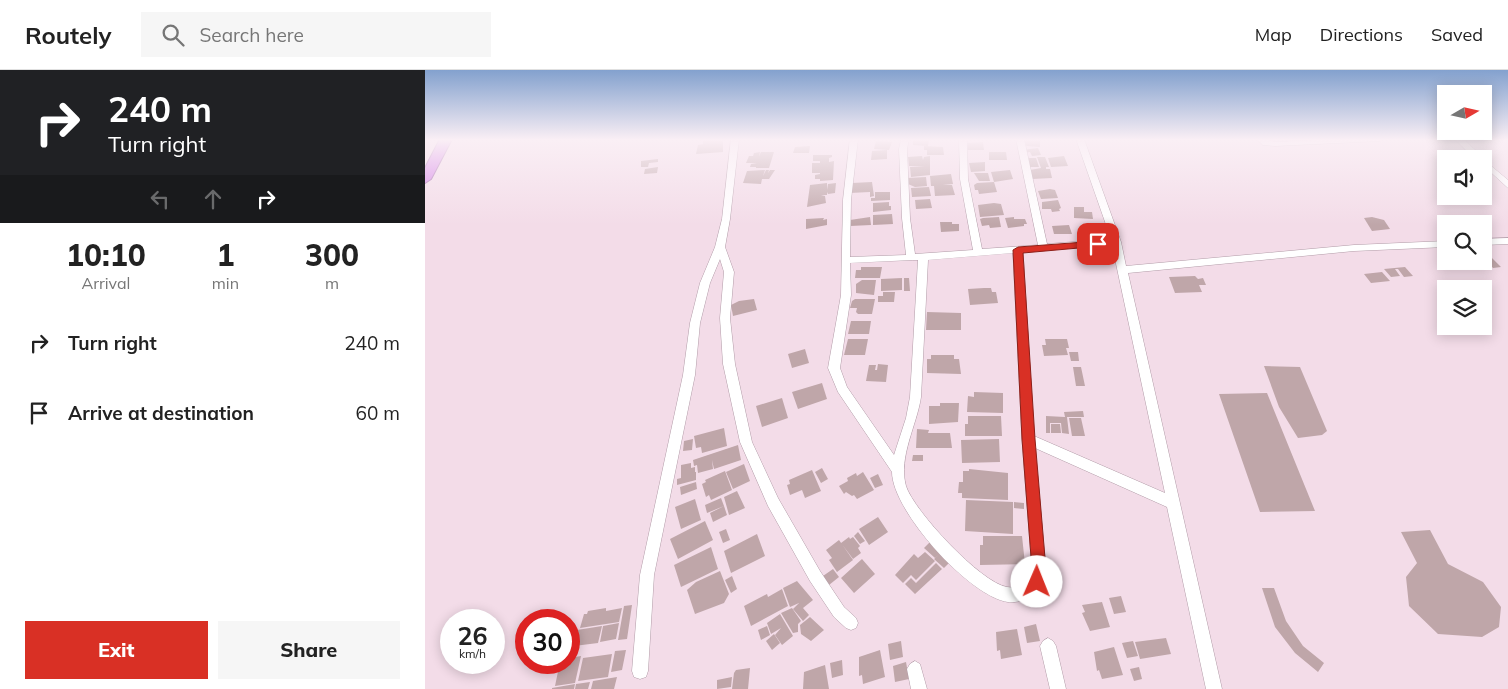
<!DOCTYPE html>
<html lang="en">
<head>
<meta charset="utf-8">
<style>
  :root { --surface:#fff; --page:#f6f6f6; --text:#222; --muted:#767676; --line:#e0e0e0; --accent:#d93025 }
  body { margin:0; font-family:Mulish,sans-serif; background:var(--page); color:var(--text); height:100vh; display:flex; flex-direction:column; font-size:19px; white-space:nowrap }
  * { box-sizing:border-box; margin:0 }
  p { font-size:16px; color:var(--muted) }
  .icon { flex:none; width:28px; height:28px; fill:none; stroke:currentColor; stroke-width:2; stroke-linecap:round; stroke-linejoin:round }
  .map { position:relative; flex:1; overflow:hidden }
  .panel { display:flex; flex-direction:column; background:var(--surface); width:425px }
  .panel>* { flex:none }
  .hud { background:#202124; color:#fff; overflow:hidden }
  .needle { width:32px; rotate:81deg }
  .controls { position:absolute; left:1012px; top:15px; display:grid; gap:10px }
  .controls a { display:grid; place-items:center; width:55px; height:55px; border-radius:0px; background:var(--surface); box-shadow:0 2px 12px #0003; font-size:25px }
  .speed { position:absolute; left:15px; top:539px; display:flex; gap:10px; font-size:25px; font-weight:700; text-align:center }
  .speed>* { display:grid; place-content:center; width:65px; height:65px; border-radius:50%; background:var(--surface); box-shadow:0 2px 12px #0003; line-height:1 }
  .speed small { font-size:12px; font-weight:400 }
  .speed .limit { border:8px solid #d22; background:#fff; color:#111 }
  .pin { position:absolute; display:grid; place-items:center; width:42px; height:42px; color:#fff; margin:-21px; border-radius:10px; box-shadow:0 2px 8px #0006 }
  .me { position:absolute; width:55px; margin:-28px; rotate:1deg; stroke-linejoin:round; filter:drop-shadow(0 0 4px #0008) }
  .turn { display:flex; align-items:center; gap:18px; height:105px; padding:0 25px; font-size:22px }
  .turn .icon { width:65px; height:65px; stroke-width:2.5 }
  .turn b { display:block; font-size:35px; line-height:42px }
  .lanes { display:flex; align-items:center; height:48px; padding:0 25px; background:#0003; justify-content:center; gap:25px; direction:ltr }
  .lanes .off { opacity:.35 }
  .eta { display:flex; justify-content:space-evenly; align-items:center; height:85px; text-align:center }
  .eta b { font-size:30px; font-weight:800; line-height:35px }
  .cta { display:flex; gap:10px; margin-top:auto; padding:10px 25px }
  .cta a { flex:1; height:58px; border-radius:0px; background:var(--accent); color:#fff; font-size:20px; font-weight:800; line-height:58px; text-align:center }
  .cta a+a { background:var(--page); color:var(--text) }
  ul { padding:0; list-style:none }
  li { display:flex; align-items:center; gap:15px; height:70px; padding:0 25px }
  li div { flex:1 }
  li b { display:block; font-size:19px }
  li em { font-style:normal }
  header { display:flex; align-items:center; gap:30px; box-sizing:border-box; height:70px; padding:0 25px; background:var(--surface); border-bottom:1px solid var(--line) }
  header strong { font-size:24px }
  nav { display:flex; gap:28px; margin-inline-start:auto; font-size:18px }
  .search { width:350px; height:45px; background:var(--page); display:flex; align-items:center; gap:12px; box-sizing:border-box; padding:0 18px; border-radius:0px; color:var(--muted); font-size:19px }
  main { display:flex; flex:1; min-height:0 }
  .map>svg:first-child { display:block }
</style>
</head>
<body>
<header>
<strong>Routely</strong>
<div class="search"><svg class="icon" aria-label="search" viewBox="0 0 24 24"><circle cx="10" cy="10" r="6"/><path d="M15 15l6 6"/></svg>Search here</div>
<nav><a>Map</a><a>Directions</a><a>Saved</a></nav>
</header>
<main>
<section class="panel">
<div class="hud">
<div class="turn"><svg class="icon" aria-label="right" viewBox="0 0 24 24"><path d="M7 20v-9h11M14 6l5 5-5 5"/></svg><div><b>240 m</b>Turn right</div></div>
<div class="lanes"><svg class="icon off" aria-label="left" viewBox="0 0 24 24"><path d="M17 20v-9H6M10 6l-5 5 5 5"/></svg><svg class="icon off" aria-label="ahead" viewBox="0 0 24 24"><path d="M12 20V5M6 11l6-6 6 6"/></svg><svg class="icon" aria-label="right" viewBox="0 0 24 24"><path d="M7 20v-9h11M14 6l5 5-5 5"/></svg></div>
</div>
<div class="eta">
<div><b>10:10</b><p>Arrival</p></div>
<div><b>1</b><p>min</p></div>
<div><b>300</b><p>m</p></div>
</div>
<ul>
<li><svg class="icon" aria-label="right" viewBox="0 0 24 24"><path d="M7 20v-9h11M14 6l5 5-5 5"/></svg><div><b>Turn right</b></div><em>240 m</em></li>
<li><svg class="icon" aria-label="arrive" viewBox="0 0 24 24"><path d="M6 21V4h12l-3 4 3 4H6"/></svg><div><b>Arrive at destination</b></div><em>60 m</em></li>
</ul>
<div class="cta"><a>Exit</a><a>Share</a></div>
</section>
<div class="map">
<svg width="1083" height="619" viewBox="0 0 1083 619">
  <rect width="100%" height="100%" fill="#f3dce8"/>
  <path fill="#bfa6a9" d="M275,69h23v13l-27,2 2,-9 5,-1v-4l-3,1z
    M488,69h16l-1,7 -15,-1z
    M599,69h16v8l-13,-1 -3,-1z
    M451,71l16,1 -3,8 -15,-1z
    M558,72l1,8h-17v-7z
    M385,76l-1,7h-16l2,-6z
    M499,76l19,1 1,8h-17v-5h-3z
    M613,78l3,7 -9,1 -2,-4 -7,1 -1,-3z
    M462,80v9l-16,1 1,-9z
    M335,82l-1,4 2,-4h13l-5,16h-13v-1h-6l1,-3 6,-1h-11l3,-7h4l1,-3z
    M564,82h17l1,8h-18z
    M388,85h19v2l-3,1v4l5,-1 -1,19 -13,1v-2h-5v-4l5,-1v-1h-8v-10h8v-2h-7z
    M497,86l1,4 1,-3 6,-1v19l-19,2 -1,-10 15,-1h-16l-1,-9z
    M639,86l4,10 -17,1 -3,-9z
    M612,87h8l4,10h-3v2h4l2,9 -20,1 -2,-9 11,-2z
    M602,88h9l3,9h-10z
    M233,89v3l-9,1 -1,4h-7v-6z
    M560,92v9l-14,1 -2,-9z
    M233,97l-1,6 -13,1 1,-5z
    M340,100l-2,6 3,-6h3l-1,3 2,-3h5l-6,9h-7l-1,5 -18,-1 4,-12z
    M585,100l3,9 -19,3 -3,-10z
    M549,103h14l2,8h-11z
    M526,104l2,10 -10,1h9l3,10 -20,1 -1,-10h-3l-1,-10z
    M501,107l1,9 -12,1 -7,-3 -1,-6z
    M447,112l2,14 -4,1v-5l-21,1 3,-10z
    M569,112l3,10 -18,2 -1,-4h-3l-1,-5 3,-2z
    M402,113v7l1,-6 8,-1 -1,10 -7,1 -1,-2v3h-6l4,1 1,7 -19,4 3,-22z
    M504,117l2,9 -19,1 -1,-9z
    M625,119l5,1 3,8 -17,1 -3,-8z
    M450,122h15v8l-19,1v-3h4z
    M505,129l2,9 -16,1 -1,-9z
    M633,130l3,8 -2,1 1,2 -8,1 -1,-3h-9v-7z
    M464,132v4h2v4l-18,2v-9z
    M569,133l7,1 3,11 -24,2 -2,-12z
    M649,137h10v5h8l1,7 -19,-1z
    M467,144l1,10 -20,1v-10z
    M445,147l1,8 -21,1v-6z
    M574,147l2,10 -11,1 -1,-3 -7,1 -2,-7 3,-1z
    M589,147v2h11l2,5h-3v2l-16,2 -3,-10z
    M947,147l12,3 6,9 -18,2 -8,-13z
    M399,148l-1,2 4,-1v6l-21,4v-10z
    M515,152h12v2h7v7l-18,1z
    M644,155l3,9h-18l-2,-8z
    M1066,187l10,10 -8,1 -9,-10z
    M436,197h21l-2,11h-25l1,-8h5z
    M980,197l8,9 -9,1 -6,-8h-3l5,7 -9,1 -7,-8z
    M957,202l8,9 -19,2 -7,-9z
    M770,206l3,3 5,-1 3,7h-7l3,7 -27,1 -6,-16z
    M477,208v12l-21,1v-12z
    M479,208h5l1,13h-6z
    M437,210h14l-2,15 -18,-2v-9z
    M559,218h7l1,4h4l2,11 -28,2 -2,-16z
    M458,222h12l-1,10h-16v-6h5z
    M329,229l3,11 -24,6 -2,-11 8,-4z
    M430,229h20l-3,15h-14l-2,-2 1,-4h-7l2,-7z
    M502,242l34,1v17h-35z
    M426,251h20l-2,13h-21z
    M423,269h20l-3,16h-21z
    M620,269h22l2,9h-3l2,7 -24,1 -2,-11h4z
    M380,279l4,14 -17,5 -4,-14z
    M644,282h9l1,9h-8z
    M506,285h23v4h5l2,15 -34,-1v-14h4z
    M453,294l10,1 -2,17 -20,-1 3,-16h7l-1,5h2z
    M839,296l36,1 27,64 -5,4 -24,3 -19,-31z
    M648,297h8l4,19h-9z
    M397,313l5,16 -29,10 -6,-17z
    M549,322l29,1v20l-36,-1 1,-16 6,1z
    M842,323l48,118 -55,1 -41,-118z
    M357,328l6,20 -26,9 -6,-21z
    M515,333h19l-1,19 -29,2v-18h11z
    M658,341l1,6h-17l2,17 -7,-1 -1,-10h-11v10h-4v-17l19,1 -1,-5z
    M543,346h33l1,20h-37v-12h3z
    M644,348h12l4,18h-13z
    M626,354h9l1,9h-10z
    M299,358l3,18 -25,7 -1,-6 -5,1 -2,-12z
    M492,359l12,1 -1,3h22l2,15h-36z
    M268,369l-1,11 -9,1 1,-10z
    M574,369l1,23 -38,1 -1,-23z
    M313,375l3,15 -27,9 -2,-9 1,9 -15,4 -1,-8 -3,1 -1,-6z
    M488,385h10v6h-11z
    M266,393v5l4,-1v5h1v8l-19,5v-6l4,-1v-13z
    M319,394l6,17 -17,8 -7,-17z
    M397,398l6,11 -7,4 -6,-11z
    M544,399l39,4v27l-46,-2v-5h-4l1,-11h4v-11h6z
    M387,400l9,21 -16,7 -3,-8 -12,5 -3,-10 3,-1 -1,-4z
    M300,401l7,19 -21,10 -2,-5 -3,2 -4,-13 4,-2 -1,-2z
    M438,402l11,18 -17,9 -3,-4 -2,1 -6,-4 -2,2 -5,-8 9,-5 -1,-3 9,-5 1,3z
    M453,404l5,11 -8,3 -5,-10z
    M271,412l1,7 -16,6 -1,-8z
    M312,421l8,17 -16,7 -5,-18z
    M296,428l3,8 -17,7 -2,-8z
    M270,429l6,21 -20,9 -6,-22z
    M541,430l47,2v32l-48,-3z
    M589,432l10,1v6l-10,-1z
    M299,436l3,9 -14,7 -3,-9z
    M453,447l10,15 -19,13 -10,-16z
    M280,451l8,19 -35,19 -8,-20z
    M301,459l4,11 -7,3 -4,-11z
    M1005,460l18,34 35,18 18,25 -2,20 -17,10 -44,-3 -29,-28 -3,-29 11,-14 -16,-31z
    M433,462l7,9 -5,3 -6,-8z
    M332,464l8,22 -34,17 -7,-22z
    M558,466h39l3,28 -45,1v-20h3z
    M424,467l1,2 3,-2 7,9 -2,2 3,5 -8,6 -12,-16z
    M414,470l14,20 -16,12 -8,-12 3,-2 -6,-8z
    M507,470l20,20 -8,8 -10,-9 6,-5 -5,4 -11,-10z
    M286,477l7,22 -37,18 -7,-22z
    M500,482l10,9 -19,19 -5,-5 -8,8 -8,-8 19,-21 4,4z
    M437,489l13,15 -21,19 -13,-15z
    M511,493l6,6 -27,25 -10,-10 6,-6 5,5z
    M408,499l6,8 -10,8 -6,-9z
    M295,501l9,23 -5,9 -29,11 -8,-24 9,-8z
    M307,506l5,13 -6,4 -6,-13z
    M372,511l16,19 -10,8 6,7 -6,6 -10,-12 6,-6 -9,4 -7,-19z
    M837,518h12l12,33 17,25 21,17 -6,9 -23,-19 -20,-26z
    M357,519l6,17 -37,20 -7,-20 23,-12 1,3z
    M696,526l5,16 -12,2 -5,-16z
    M677,532l8,25 -20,4 -8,-18 3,-1 -3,-7z
    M207,535l-5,34 -9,1 6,-34z
    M181,538v3l16,-3 -3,14 -39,6 4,-14h3l1,-3z
    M367,538l9,13 -3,3v8l-5,1 -12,-20z
    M355,544l13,22 -11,9 -7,-10 6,-7 -10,6 -4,-11z
    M385,547l14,13 -13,11 -10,-7 -1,-9z
    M194,553l-3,16 -16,3 3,-16z
    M611,554l4,17 -13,2 -3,-16z
    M177,556l-4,17 -24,3 3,-16z
    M342,556l3,9 -9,5 -3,-10z
    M592,559l5,26 -21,4 -1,-9 -3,1 -1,-19z
    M349,564l6,9 -8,7 -6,-9z
    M741,568l5,16 -31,5 -5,-17z
    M476,571l2,16 -13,3 -2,-16z
    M708,571l5,15 -11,2 -5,-15z
    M689,577l9,28 -21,4 -3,-9 -2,1 -3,-19z
    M201,580l-4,20 -11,2 4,-21z
    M455,580l5,27 -22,7 -1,-9 -3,1v-19z
    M187,584l-4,23 -30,4 5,-23z
    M156,586l-6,27 -20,3 5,-24h9l1,-4z
    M417,590l1,15 -11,3 -2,-15z
    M481,592l3,17 -14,3 -2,-16z
    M400,595l4,24h-26l1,-17z
    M714,597l3,12 -8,2 -4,-12z
    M325,598l-2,21h-16l2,-16 2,-3z
    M192,607l-3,12h-23l2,-8z
    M307,607l-1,10 -14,2v-9z
    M165,612l-2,7h-13l1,-5z
    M150,614l-1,5h-22v-1z"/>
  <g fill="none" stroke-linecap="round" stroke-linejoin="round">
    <defs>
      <path id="minor" d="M306,69h8l-9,80 -5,28 9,25 -4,46 5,46 17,78 26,56 42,73 24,36 12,11 2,5 -2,5 -5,2 -5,-2 -12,-11 -24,-36 -42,-75 -28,-64 -17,-78 -3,-46 4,-46 -4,-13 -10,24 -10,40 -5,52 -41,200 -6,96 -2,6 -6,2 -6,-2 -2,-6 8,-96 43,-200 7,-52 10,-40 15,-36 7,-28z
        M425,69h8l-7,61 -1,57 56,-2 -4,-37 -3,-69 2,-10h8l-2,10 3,69 5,36 58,-4 -13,-71 -1,-40h8l1,40 14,70 56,-4 -22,-106h8l23,105 64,-5 -35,-100h8l37,103 5,24 228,-21 92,-4v6l-92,4 -226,22 94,416h-16l-39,-182 -132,-59 11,122 -4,17c-10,8 -21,17 -34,15 -38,-5 -116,-91 -116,-130l-54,-80 -10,-24 13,-73 2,-95zM687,175l53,248 -131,-57 -11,-184zM588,183l9,186 10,131 -1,8c-8,6 -14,11 -24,9 -26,-4 -93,-76 -101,-101 -8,-29 11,-61 15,-89l7,-137zM488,190h5l-8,137 -4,21 -12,37 -47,-68 -7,-19 11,-73 -1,-32z
        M832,69h8l10,3 62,-3h47l-4,2 -105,5 -12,-1z
        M1030,69h8l20,18 1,2h-9z
        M1059,90l24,20v8l-24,-22z
        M1083,168v6l-24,1v-6z
        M623,568l5,3 3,5 10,43h-16l-10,-43 3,-5z
        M490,591l5,3 7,25h-16l-4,-20 3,-5z"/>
      <path id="highway" d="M15,69h12l-21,40 -6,4v-15z"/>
    </defs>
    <use href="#minor" stroke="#b29ca8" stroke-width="1"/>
    <use href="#highway" stroke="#9d61a9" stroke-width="2"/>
    <use href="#minor" fill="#fff" fill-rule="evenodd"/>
    <use href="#highway" fill="#d17ae7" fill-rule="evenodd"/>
  </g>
  <linearGradient id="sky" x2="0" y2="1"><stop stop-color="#83a1ce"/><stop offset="0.45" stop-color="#faeff5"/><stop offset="1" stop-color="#faeff5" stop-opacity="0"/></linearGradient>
  <rect width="1083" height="155" fill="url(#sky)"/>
  <path fill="#d93025" stroke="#8d1f18" d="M673,171l5,3 -2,2 -78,7 12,186 11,131 -4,17 -5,2 -5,-2 -2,-5 2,-12 -10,-131 -9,-189 5,-3z"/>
</svg>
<div class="controls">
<a><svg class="needle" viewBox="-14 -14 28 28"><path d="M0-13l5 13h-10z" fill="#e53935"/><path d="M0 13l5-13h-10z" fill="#767676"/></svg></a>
<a><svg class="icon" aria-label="sound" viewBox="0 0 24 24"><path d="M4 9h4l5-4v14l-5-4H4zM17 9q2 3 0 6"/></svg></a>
<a><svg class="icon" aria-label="search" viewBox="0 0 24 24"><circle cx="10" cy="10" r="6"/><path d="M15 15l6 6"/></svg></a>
<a><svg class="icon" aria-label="layers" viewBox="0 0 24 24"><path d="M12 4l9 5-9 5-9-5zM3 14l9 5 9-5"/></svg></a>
</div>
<div class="speed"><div>26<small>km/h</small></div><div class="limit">30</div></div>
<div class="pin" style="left:673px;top:174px;background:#d93025"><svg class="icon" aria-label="arrive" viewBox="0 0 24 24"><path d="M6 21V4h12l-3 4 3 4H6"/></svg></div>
<svg class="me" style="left:612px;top:512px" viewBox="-20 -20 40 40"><circle r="19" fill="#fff"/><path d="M0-13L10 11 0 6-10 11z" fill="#d93025"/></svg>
</div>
</main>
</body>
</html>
